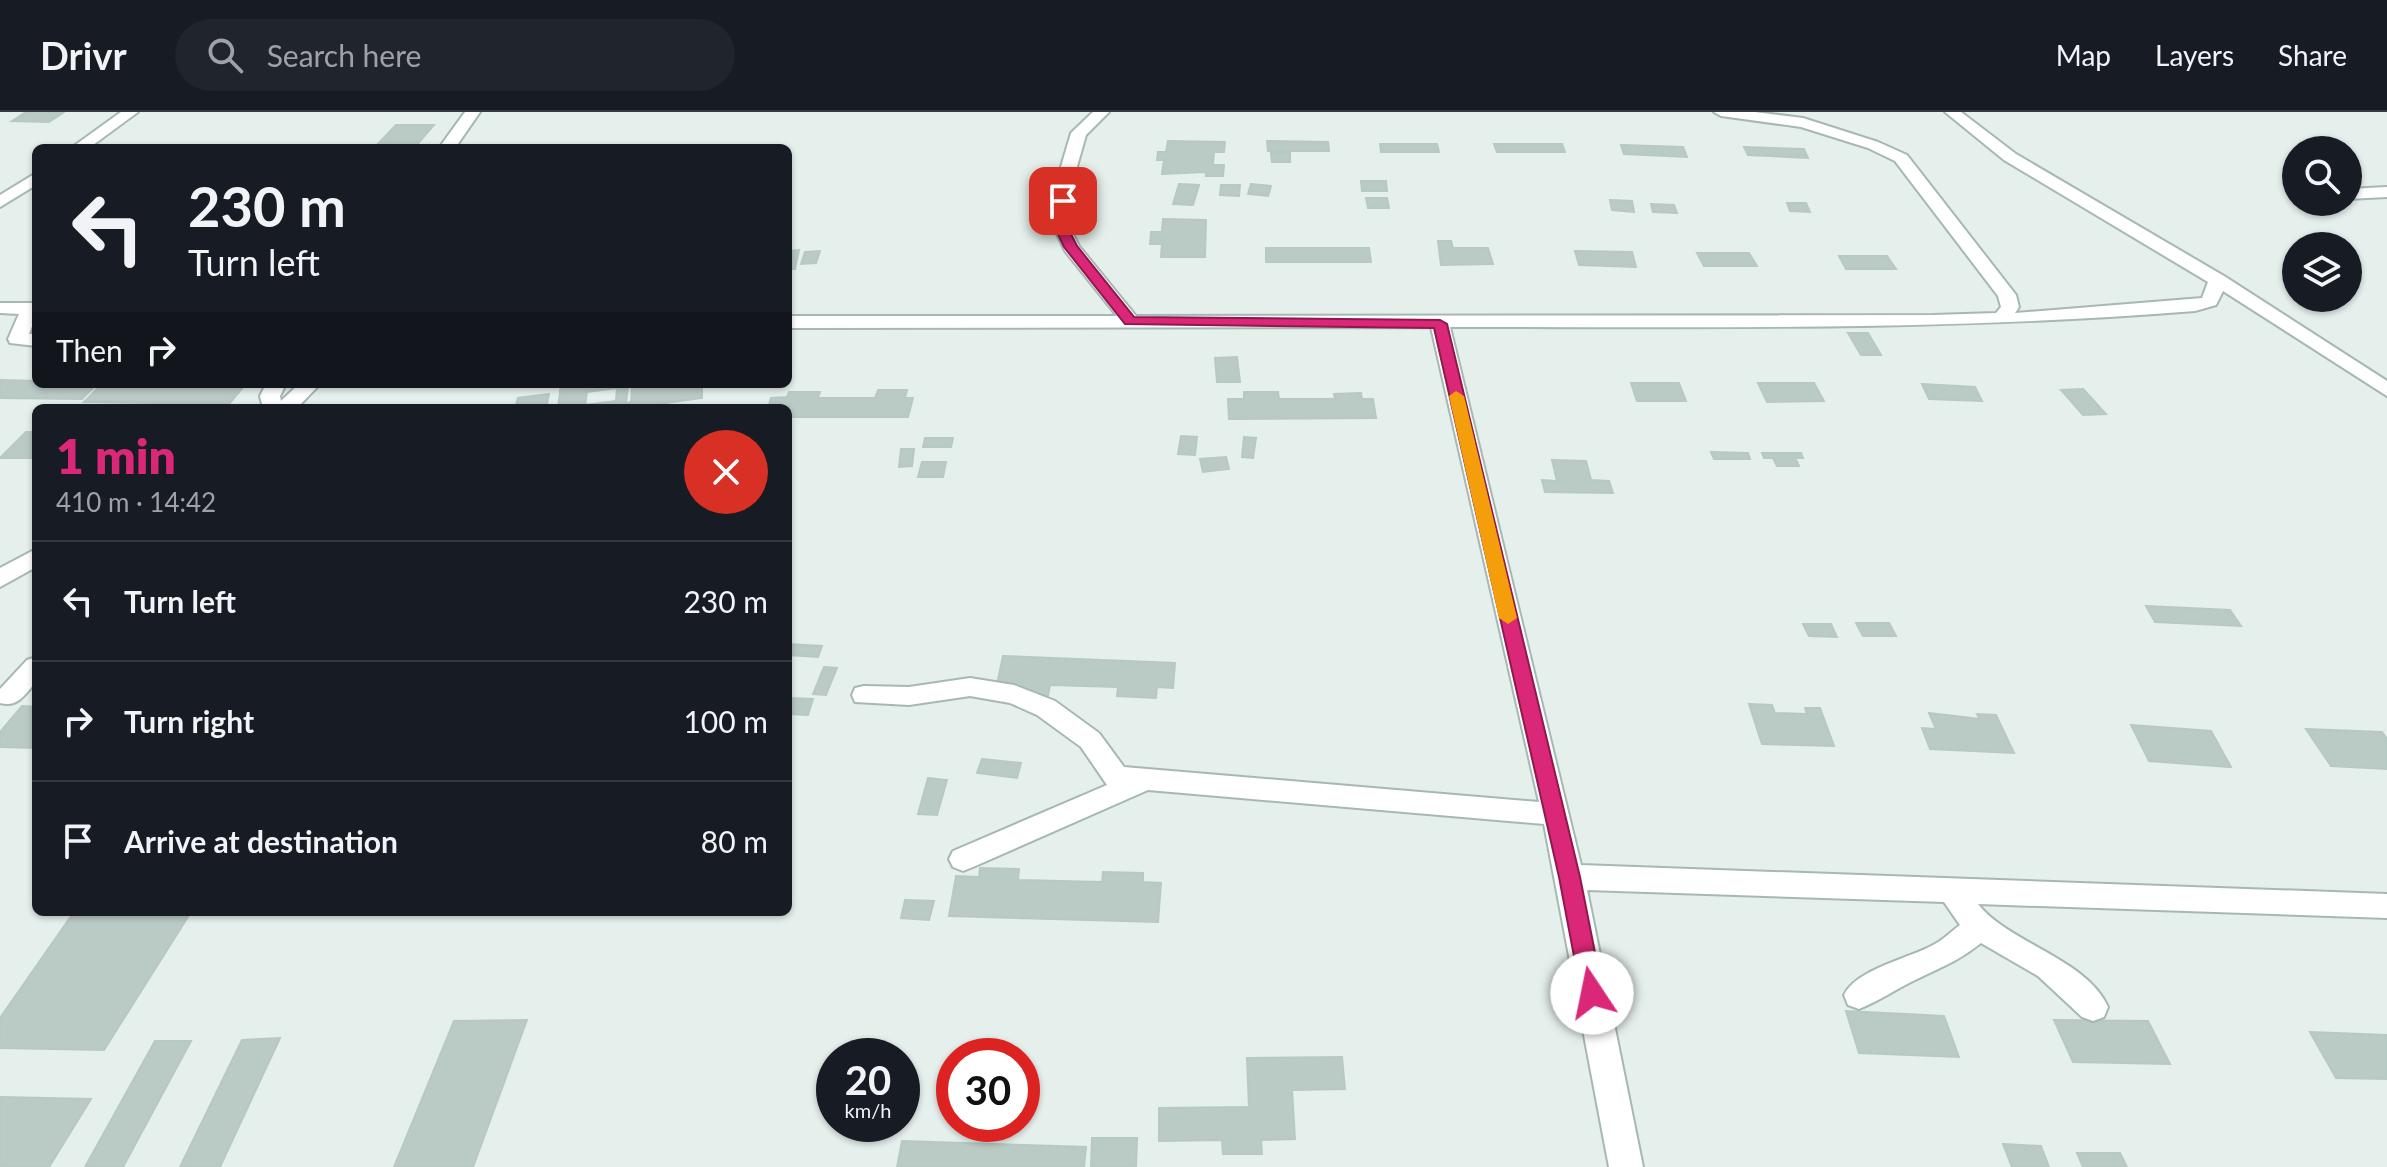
<!DOCTYPE html>
<html lang="en">
<head>
<meta charset="utf-8">
<style>
  :root { --surface:#171b24; --page:#20242c; --text:#f1f3f6; --muted:#9ea1a6; --line:#363941; --accent:#db2777 }
  body { margin:0; font-family:Lato,sans-serif; background:var(--page); color:var(--text); height:100vh; display:flex; flex-direction:column; font-size:30px; white-space:nowrap }
  * { box-sizing:border-box; margin:0 }
  p { font-size:26px; color:var(--muted) }
  .icon { flex:none; width:44px; height:44px; fill:none; stroke:currentColor; stroke-width:2; stroke-linecap:round; stroke-linejoin:round }
  .map { position:relative; flex:1; overflow:hidden }
  .panel { position:absolute; left:32px; top:292px; width:760px; height:512px; display:flex; flex-direction:column; background:var(--surface); border-radius:12px; box-shadow:0 2px 6px #0004 }
  .panel>* { flex:none }
  .banner { position:absolute; left:32px; top:32px; width:760px; height:244px; border-radius:12px; box-shadow:0 2px 6px #0004; background:#171b24; color:var(--text); overflow:hidden }
  .buttons { position:absolute; left:2282px; top:24px; display:grid; gap:16px }
  .buttons a { display:grid; place-items:center; width:80px; height:80px; border-radius:50%; background:var(--surface); box-shadow:0 2px 6px #0004; font-size:40px }
  .speed { position:absolute; left:816px; top:926px; display:flex; gap:16px; font-size:40px; font-weight:700; text-align:center }
  .speed>* { display:grid; place-content:center; width:104px; height:104px; border-radius:50%; background:var(--surface); box-shadow:0 2px 6px #0004; line-height:1 }
  .speed small { font-size:20px; font-weight:400 }
  .speed .limit { border:12px solid #d22; background:#fff; color:#111 }
  .pin { position:absolute; display:grid; place-items:center; width:68px; height:68px; color:#fff; margin:-34px; border-radius:16px; box-shadow:0 4px 12px #0006 }
  .me { position:absolute; width:88px; margin:-44px; rotate:349deg; stroke-linejoin:round; filter:drop-shadow(0 0 6px #0008) }
  .turn { display:flex; align-items:center; gap:28px; height:168px; padding:0 24px; font-size:36px }
  .turn .icon { width:104px; height:104px; stroke-width:2.5 }
  .turn b { display:block; font-size:56px; line-height:68px }
  .then { display:flex; align-items:center; height:76px; padding:0 24px; background:#0003; gap:16px; font-size:30px }
  .round { display:grid; place-items:center; flex:none; width:84px; height:84px; border-radius:42px; background:var(--page) }
  .head { display:flex; align-items:center; justify-content:space-between; height:136px; padding:0 24px }
  h1 { font-size:48px; font-weight:800; line-height:60px; color:var(--accent) }
  ul { padding:0; list-style:none }
  li { display:flex; align-items:center; gap:24px; height:120px; padding:0 24px; border-top:2px solid var(--line) }
  li div { flex:1 }
  li b { display:block; font-size:30px }
  li em { font-style:normal }
  header { display:flex; align-items:center; gap:48px; box-sizing:border-box; height:112px; padding:0 40px; background:var(--surface); border-bottom:2px solid var(--line) }
  header strong { font-size:38px }
  nav { display:flex; gap:44px; margin-inline-start:auto; font-size:28px }
  .search { width:560px; height:72px; background:var(--page); display:flex; align-items:center; gap:20px; box-sizing:border-box; padding:0 28px; border-radius:44px; color:var(--muted); font-size:30px }
  .map>svg:first-child { display:block }
</style>
</head>
<body>
<header>
<strong>Drivr</strong>
<div class="search"><svg class="icon" aria-label="search" viewBox="0 0 24 24"><circle cx="10" cy="10" r="6"/><path d="M15 15l6 6"/></svg>Search here</div>
<nav><a>Map</a><a>Layers</a><a>Share</a></nav>
</header>
<div class="map">
<svg width="2387" height="1055" viewBox="0 0 2387 1055">
  <rect width="100%" height="100%" fill="#e5efeb"/>
  <path fill="#bacac5" stroke="#b7c9c3" stroke-width="2" fill-rule="evenodd" d="M26,0h38l-15,10 -37,-1z
    M396,13h38l-20,23h-40z
    M1168,29l57,1 -1,10h-10l-1,13h11l-1,11h-17v-4l-44,2 2,-14h-7l1,-8h8z
    M1267,29l61,1 1,9h-61z
    M1380,32h57l2,8h-58z
    M1494,32h68l3,8h-68z
    M1621,33l62,2 4,10 -63,-3z
    M1744,35l60,2 4,9 -60,-3z
    M1271,41h19v9h-18z
    M1361,69h25l1,10h-25z
    M1179,72l20,1 -6,20 -20,-1z
    M1251,72l20,2 -3,10 -20,-2z
    M1221,73h19l-1,11 -19,-1z
    M1366,86h21l2,10h-21z
    M1610,88l22,1 2,11 -22,-2z
    M1787,91h19l4,9 -20,-1z
    M1651,92l23,1 3,8 -24,-1z
    M1163,107l43,1 -1,37h-44l1,-13h-12l1,-12h11z
    M1438,129h13l2,7h35l5,16 -52,1z
    M1266,136h103l2,14h-105z
    M799,138l-4,19h-7v-18z
    M820,139l-4,12 -15,1 4,-12z
    M1575,139l57,1 4,15 -57,-2z
    M1697,141h52l8,13h-53z
    M1839,144h48l9,13h-50z
    M1848,221h20l13,22h-20z
    M1237,245l3,25h-23l-2,-24z
    M0,268l36,1v3h61l-15,15 -82,-1z
    M1631,271h48l7,18h-49z
    M1758,271h56l10,18 -57,1z
    M102,272h40l103,1 -16,19 -145,-2z
    M561,272h71l-4,3 -2,16 5,-1 -1,6h-72zM617,276l-1,13 -31,4 2,-13z
    M632,272h70v14l-71,10z
    M1922,272l53,3 7,14 -53,-2z
    M2083,277l23,25 -23,1 -22,-25z
    M878,278h29l-2,8h8l-5,19h-120v-9h-20l3,-10 16,-1 2,-5h31l-2,6h57z
    M1244,280h34l1,7h56l-1,-5 27,-1 1,6h11l3,19 -147,1 -1,-20h16z
    M549,282l-3,14h-31l3,-10z
    M26,320h10v26h-36z
    M1181,324l16,1 -2,18 -17,-1z
    M1244,325l12,1 -3,20 -11,-1z
    M925,326h28l-2,9h-28z
    M901,337h13l-2,17 -13,1z
    M1711,340l37,1 2,6h-36z
    M1762,341h39l2,5h-8l4,8h-22l-4,-8h-9z
    M1226,345l3,12 -26,3 -3,-13z
    M1552,348l34,1 5,19 18,1 4,12 -68,-1 -3,-12 15,1z
    M922,350h24l-3,15h-25z
    M2146,494l84,4 11,16 -86,-4z
    M1856,511h33l7,13h-33z
    M1803,512h28l6,13 -28,-1z
    M788,532l34,2 -4,11 -30,-2z
    M1003,544l172,7 -2,25 -16,-1 -1,11 -39,-2 1,-9 -68,-2 -2,11 -37,-1 2,-10 -16,-1z
    M824,555l13,1 -11,27 -13,-1z
    M788,586l25,1 -5,16 -20,-1z
    M1749,592l23,1 3,8 32,1 -2,-6h15l14,38 -72,-2z
    M22,594l14,1v41l-36,-1v-15z
    M1929,601l51,6 -3,-5 19,1 18,38 -84,-4 -8,-21 14,1z
    M2131,613l80,6 20,36 -82,-6z
    M2306,617l76,3 5,7v30l-56,-3z
    M982,647l39,4 -4,15 -40,-5z
    M928,666l19,2 -10,35 -19,-1z
    M980,756l39,1 -1,11 84,2 1,-10 40,1v9l18,1 -3,39 -209,-6 7,-40 23,1z
    M905,788l29,1 -5,19 -28,-2z
    M74,800h117l-87,138 -104,-2v-30z
    M1846,899l98,5 15,41 -100,-4z
    M527,908l-54,147h-79l60,-146z
    M2054,908l94,1 22,43 -97,-2z
    M2310,920l77,3v44l-51,-1z
    M280,926l-60,129h-40l62,-127z
    M155,929h36l-68,126h-38z
    M1342,945l3,32 -53,1 3,49 -34,1 1,14h-39l-1,-14 -63,1v-33l90,-1 -2,-49z
    M0,985l91,2 -42,68h-49z
    M1092,1026h45l-1,29h-45z
    M902,1029l184,6 -2,20h-187z
    M2003,1032l38,2 8,21h-37z
    M2077,1041h43l7,14h-44z"/>
  <g fill="none" stroke-linecap="round" stroke-linejoin="round">
    <defs>
      <path id="street" d="M121,0h17l-49,36h-18z
        M465,0h15l-25,36h-16z
        M1093,0h16l-23,23 -12,42 -6,47 11,22 57,70 797,-1 63,-2 5,-6 -3,-11 -103,-135 -27,-13 -67,-21 -80,-11 -7,-4h41l48,6 75,24 29,13 109,140 3,12 -4,6 187,-15 6,-16 -204,-122 -59,-48h16l55,42 208,122 163,105v15l-164,-105 -7,14 -21,6c-248,20 -496,16 -745,16l131,538 806,29v24l-409,-14c30,39 108,54 130,103l-4,10 -11,4 -11,-4 -44,-41 -57,-33c-24,19 -40,24 -66,37 -19,9 -36,21 -56,29l-11,-4 -4,-10c12,-26 67,-37 91,-51 9,-5 17,-13 25,-19l-16,-23 -357,-12 56,277h-34l-65,-343 -396,-34 -175,77 -10,4 -10,-4 -4,-8 4,-8 154,-66 -26,-38 -44,-32 -27,-12 -40,-7 -61,9 -54,-3 -3,-7 3,-7 9,-2 45,1 61,-9 44,7 41,16 44,32 25,34 415,35 -108,-475 -643,1v-12h329l-52,-65 -13,-27 6,-47 13,-44z
        M36,61v12l-36,22v-12z
        M2387,75v10l-39,2v-10z
        M0,191h36v13l-7,18h7v12l-26,-3 -2,-4 11,-25 -19,-1z
        M266,272h20l-6,12 1,5 18,-17h21l-23,24h-34l-3,-12z
        M36,437v18l-36,20v-19z
        M36,545v25c-11,12 -18,26 -36,21v-14l27,-29z"/>
    </defs>
    <use href="#street" stroke="#a7b8b3" stroke-width="4"/>
    <use href="#street" fill="#fff" fill-rule="evenodd"/>
  </g>
  <path fill="#db2777" stroke="#8e194d" stroke-width="2" d="M1063,85l6,4 -3,23 11,22 57,71 306,3 7,4 133,553 23,116 -3,7 -8,3 -8,-3 -3,-7 -22,-116 -125,-549 -309,-4 -61,-77 -11,-23 3,-23z"/>
  <path fill="#f59e0b" d="M1456,279l8,5 53,222 -9,6 -9,-6 -50,-222z"/>
</svg>
<div class="buttons">
<a><svg class="icon" aria-label="search" viewBox="0 0 24 24"><circle cx="10" cy="10" r="6"/><path d="M15 15l6 6"/></svg></a>
<a><svg class="icon" aria-label="layers" viewBox="0 0 24 24"><path d="M12 4l9 5-9 5-9-5zM3 14l9 5 9-5"/></svg></a>
</div>
<div class="speed"><div>20<small>km/h</small></div><div class="limit">30</div></div>
<div class="pin" style="left:1063px;top:89px;background:#d93025"><svg class="icon" aria-label="arrive" viewBox="0 0 24 24"><path d="M6 21V4h12l-3 4 3 4H6"/></svg></div>
<svg class="me" style="left:1592px;top:881px" viewBox="-20 -20 40 40"><circle r="19" fill="#fff"/><path d="M0-13L10 11 0 6-10 11z" fill="#db2777"/></svg>
<div class="banner">
<div class="turn"><svg class="icon" aria-label="left" viewBox="0 0 24 24"><path d="M17 20v-9H6M10 6l-5 5 5 5"/></svg><div><b>230 m</b>Turn left</div></div>
<div class="then">Then<svg class="icon" aria-label="right" viewBox="0 0 24 24"><path d="M7 20v-9h11M14 6l5 5-5 5"/></svg></div>
</div>
<section class="panel">
<div class="head"><div><h1>1 min</h1><p>410 m · 14:42</p></div><a class="round" style="background:#d93025;color:#fff"><svg class="icon" aria-label="close" viewBox="0 0 24 24"><path d="M6 6l12 12M18 6L6 18"/></svg></a></div>
<ul>
<li><svg class="icon" aria-label="left" viewBox="0 0 24 24"><path d="M17 20v-9H6M10 6l-5 5 5 5"/></svg><div><b>Turn left</b></div><em>230 m</em></li>
<li><svg class="icon" aria-label="right" viewBox="0 0 24 24"><path d="M7 20v-9h11M14 6l5 5-5 5"/></svg><div><b>Turn right</b></div><em>100 m</em></li>
<li><svg class="icon" aria-label="arrive" viewBox="0 0 24 24"><path d="M6 21V4h12l-3 4 3 4H6"/></svg><div><b>Arrive at destination</b></div><em>80 m</em></li>
</ul>
</section>
</div>
</body>
</html>
